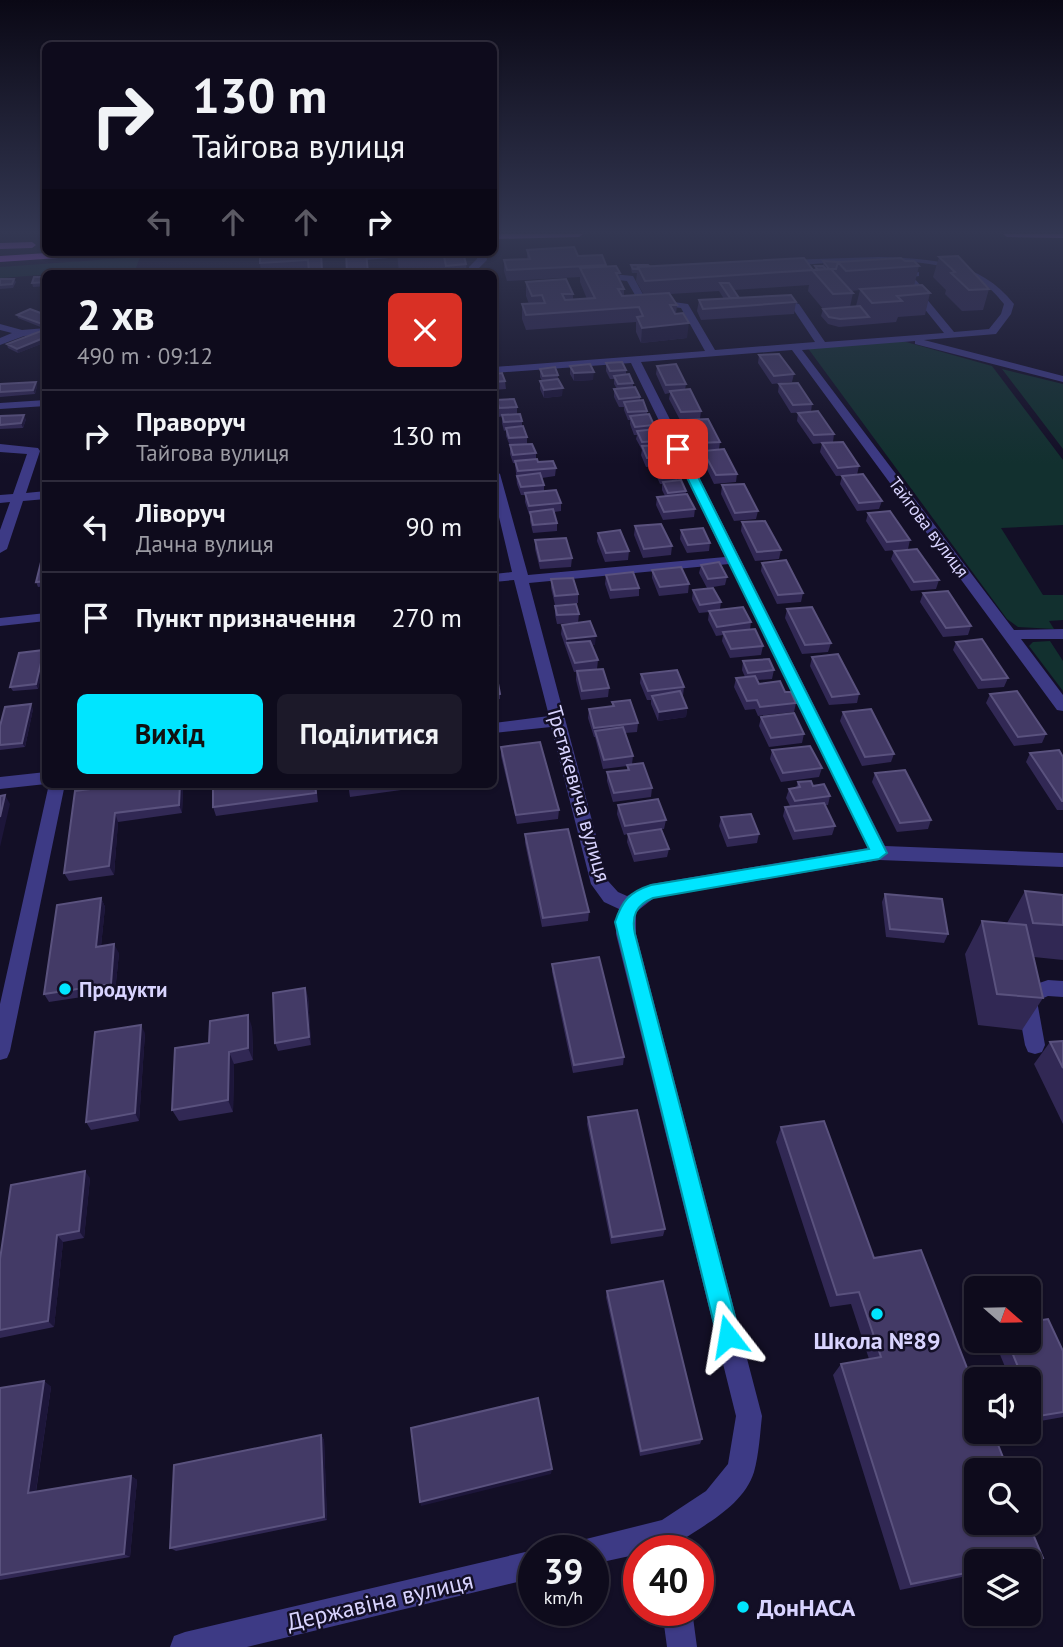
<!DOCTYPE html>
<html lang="uk">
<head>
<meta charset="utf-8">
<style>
  :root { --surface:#0e0b1c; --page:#1c1929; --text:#f1f3f6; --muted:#9b9ba3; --line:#2e2b3b; --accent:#00e5ff }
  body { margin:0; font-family:"PT Sans",sans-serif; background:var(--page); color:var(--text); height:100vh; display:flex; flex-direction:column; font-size:26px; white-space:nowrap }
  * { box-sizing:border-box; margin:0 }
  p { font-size:23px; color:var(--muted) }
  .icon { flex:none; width:38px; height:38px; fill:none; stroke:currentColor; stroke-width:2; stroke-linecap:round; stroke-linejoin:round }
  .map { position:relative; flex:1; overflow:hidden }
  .panel { position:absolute; left:42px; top:270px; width:455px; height:518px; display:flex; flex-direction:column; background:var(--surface); border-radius:10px; box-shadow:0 2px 5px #0004,0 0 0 2px var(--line) }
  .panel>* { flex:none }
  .banner { position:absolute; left:42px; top:42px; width:455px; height:214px; border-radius:10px; box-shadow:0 2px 5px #0004,0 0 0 2px var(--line); background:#0e0b1c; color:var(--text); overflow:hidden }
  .needle { width:46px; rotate:110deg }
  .tools { position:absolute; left:964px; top:1276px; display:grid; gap:14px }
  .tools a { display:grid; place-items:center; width:77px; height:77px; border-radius:10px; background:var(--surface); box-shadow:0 2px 5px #0004,0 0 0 2px var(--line); font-size:35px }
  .speed { position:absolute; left:518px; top:1535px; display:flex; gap:14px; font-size:35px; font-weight:700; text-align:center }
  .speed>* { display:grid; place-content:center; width:91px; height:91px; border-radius:50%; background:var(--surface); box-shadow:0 2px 5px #0004,0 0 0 2px var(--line); line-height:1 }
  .speed small { font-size:18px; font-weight:400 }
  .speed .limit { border:10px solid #d22; background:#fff; color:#111 }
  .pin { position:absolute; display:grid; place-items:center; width:60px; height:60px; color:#fff; margin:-30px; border-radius:14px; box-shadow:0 4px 10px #0006 }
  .me { position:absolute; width:77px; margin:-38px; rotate:346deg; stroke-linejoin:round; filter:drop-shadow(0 0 5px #0008) }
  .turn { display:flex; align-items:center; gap:24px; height:147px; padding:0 35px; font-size:32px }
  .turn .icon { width:91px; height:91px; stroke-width:2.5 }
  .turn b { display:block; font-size:49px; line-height:60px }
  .lanes { display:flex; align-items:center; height:66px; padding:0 35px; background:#0003; justify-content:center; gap:35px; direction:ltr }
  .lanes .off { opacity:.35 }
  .round { display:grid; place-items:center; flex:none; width:74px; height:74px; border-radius:10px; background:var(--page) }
  .headline { display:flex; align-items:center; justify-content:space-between; height:119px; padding:0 35px }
  h1 { font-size:42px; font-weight:700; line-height:52px }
  .primary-button { display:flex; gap:14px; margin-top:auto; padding:14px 35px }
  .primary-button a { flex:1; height:80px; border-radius:10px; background:var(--accent); color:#111; font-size:28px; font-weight:700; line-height:80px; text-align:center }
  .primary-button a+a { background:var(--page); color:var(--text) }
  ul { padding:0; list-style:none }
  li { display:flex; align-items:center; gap:21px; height:91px; padding:0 35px; border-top:2px solid var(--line) }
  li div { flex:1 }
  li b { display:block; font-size:26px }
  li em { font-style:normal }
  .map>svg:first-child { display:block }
</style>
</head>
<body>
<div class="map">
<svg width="1063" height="1647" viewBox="0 0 1063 1647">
  <rect width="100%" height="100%" fill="#130f26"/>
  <path fill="#12302f" d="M140,257l-4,11 -136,10v-11z
    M899,340l93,26 71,94v65l-62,3 42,67h20v25l-14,1 5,8 -36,-2 -11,-8 -200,-272z
    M1002,369l61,15v65z
    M1050,641l13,20v30l-34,-45 4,-4z"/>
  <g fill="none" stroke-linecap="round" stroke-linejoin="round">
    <path fill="#3d3a85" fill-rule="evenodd" d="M392,252h37l-4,3 -60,5 -4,2 -3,11h-10c8,-24 22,-19 44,-21z
      M478,252h8l1,8 -8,8 1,5h-10l-1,-6 8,-8z
      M879,257c52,2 101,3 135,47l-3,10 -15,20 -72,6 139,36v6l-148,-38v-3l-113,9 212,280 49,-1v10h-42l42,56v16l-6,-1 -265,-360 -151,12 244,484 178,7v14l-184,-7 -225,38 -18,14v22l126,482c-2,18 -3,38 -8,56 -10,32 -46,51 -72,68l1,10h-44v4l-46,10v-14h-15l4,-10 80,-20 44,-29 22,-27 8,-48 -120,-482v-15l3,-10 -15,-7 -13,-18 -40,-157 -57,6v-10l55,-7 -35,-136 -20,2v-8l18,-2 -18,-76v-26l6,4 28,101 197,-18 -94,-194 -137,10v-6l211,-16 -24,-43 -42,-6 -12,-21 -18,-2v-4l3,-1 21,2 12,22 43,6 27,46 100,-8 -24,-36 5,-3 3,1 26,38 119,-9 -33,-41 3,-3 -13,-14 18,-3v4l-6,1 11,12 -3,3 33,40 35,-3 12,-15 3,-10c-9,-11 -19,-22 -32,-28 -52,-24 -131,-13 -187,-10l-5,-3 5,-3zM729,564l139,284 -217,36 -24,12 -9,-4 -10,-11 -79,-298z
      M149,269l3,1 2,3h-10z
      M0,324l22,6 24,-2v6l-22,2 -24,9v-7l12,-5 -12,-3z
      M46,400v6l-46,3v-6z
      M0,444l38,4 2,3 -14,42 20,-2v8l-23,2 -16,48 -7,4v-23l10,-28 -10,1v-8l13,-1 14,-40 -27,-2z
      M46,613v8l-46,5v-8z
      M46,772v12l-46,5v-12z
      M49,784h16l-55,267 -3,7 -7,2v-56z
      M1048,980l15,1v16l-15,-1 -11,5 8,44 -3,7 -7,2 -7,-2 -3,-7 -9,-49 3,-6z
      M534,1550v28l-287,69h-77l4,-11 11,-4z
      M662,1610h30l5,37h-30z"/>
    <path fill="#c25bff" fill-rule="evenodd" d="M494,234h89l-4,3 -85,2z
      M1003,234h60v4l-56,-1z
      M0,243l32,-1 4,3 -4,3 -32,1z
      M63,252h44l-4,3 -103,7v-6z"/>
  </g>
  <path fill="#312854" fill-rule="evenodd" d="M527,250l51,6 28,9v1l14,7 -1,7 5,9v7l20,-1 -8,-14 1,-8h-5l-1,-4v-4l182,5h2v-4h8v-5l15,1 23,-2 44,1 14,5 -5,20 16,7 -5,22 -27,2 -2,5 -57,5 -11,-3 -7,-8 2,-7 -15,-18 1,-6 -75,5 5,8 57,4 -2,12 -93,6 -4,-9 2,-11 25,-1 -5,-8 -49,3 7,11 -1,9 11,24 -46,5 -5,-11v-10l-110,8 -4,-11v-15h7l-3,-8v-14l47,12v6l14,-1 -7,-17v-5l-73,4 -3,-10v-11l23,-1zM860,290l-4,16 -6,1 3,-14 -2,-2z
    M397,252h66l3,12 1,9h-68z
    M260,255l62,7 1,11h-14v-2l-48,2 -1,-10z
    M939,257l50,32 -6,21 -21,1 -17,-17 1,-4 -13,-13z
    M46,277v9l-13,1 -1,-4z
    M0,279h14l2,3 -3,6 -13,1z
    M17,315h29v12l-3,1 -25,-10z
    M46,333v9l-28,11 -10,-5 -1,-4z
    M759,355l35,19 -2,8 -20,2 -14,-21z
    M606,363l20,7v5l7,8v5l7,9v4l7,10v4l7,10v5l7,11v4l6,12 -1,8 -20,2 -5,-12 1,-5 -6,-11 1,-4h-3l-4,-11v-4h-2l-4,-10v-3h-5l-5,-10v-8h3l-3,-5v-5h-4l-4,-8z
    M570,366l23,14 -19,1 -4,-7z
    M657,366l29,18 -1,6 16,21 -1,8 -20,1 -11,-21 1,-6 -5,1 -9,-20z
    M540,369l18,6v4l4,17 -18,2 -4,-9v-8h2l-2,-4z
    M494,374l11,7 1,8 -12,1z
    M36,382l1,4 -2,8 -35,3v-13z
    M779,384l33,20 -1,8 -20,1 -13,-21z
    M497,400l20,7v7l5,7v5l5,11v7l9,9v6l2,3 18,6 -1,8 -13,2 2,7v6l17,12v8l-7,1 3,11v8l-24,2 -3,-12v-7h-1l-4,-12v-7h-4l-4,-11 -2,-21h-2l-3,-9v-8l-4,-10v-6l-2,1 -2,-8v-7l-3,1 -2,-9z
    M798,413l36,21 -1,8 -20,2 -16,-23z
    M0,416l26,3 -3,9 -23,1z
    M687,420l33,22 -1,7 18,25 -1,8 -22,2 -12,-25 1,-8 -5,1 -12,-24z
    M822,443l37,23 -2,9 -21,1 -16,-24z
    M657,467l21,7 -1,7 9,10v3l9,15 -1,8 -31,3 -7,-15 1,-8 8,-1 -3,-6v-6h-2l-4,-9z
    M842,476l40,25 -3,8 -22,2 -17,-27z
    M722,485l36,26 -2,8 -22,2 -13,-27z
    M868,513l42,27 -2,9 -23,2 -19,-30z
    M742,522l39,28 -2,9 -24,2 -14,-30z
    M635,526l37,20 -1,9 -28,3 -9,-23z
    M681,530l29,13 -1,8 -22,2 -7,-14z
    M598,533l31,18 -1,9 -23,2 -8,-21z
    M535,540l37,18 -1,9 -31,2 -5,-20z
    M894,551l45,29 -3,9 -25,2 -20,-32z
    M46,554v32l-8,1 -2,-5z
    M762,563l41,30 -2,9 -24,2 -16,-33z
    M701,565l26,12 -2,8 -18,3 -8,-15z
    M652,570l37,14 -1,9 -29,3 -7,-18z
    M606,575l33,13v8l-29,3 -5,-15z
    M551,579l27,15v9l-23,2 -4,-17z
    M693,590l28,12 -1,7 31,13 -1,8 13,16 -2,9 -31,3 -8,-17 1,-6 -7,1 -8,-16 1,-8 -10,1 -7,-14z
    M923,593l48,33 -3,9 -25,2 -23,-35z
    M494,606l4,24h-4z
    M555,606l24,8 -1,9 -21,1 -2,-9z
    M787,609l44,34 -3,9 -26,2 -17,-36z
    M562,625l33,20h-3l6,15 -1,9 12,19 -1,9 -27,3 -5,-20v-8h-2l-13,-38z
    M956,642l52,36 -4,9 -26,2 -25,-39z
    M46,653l-8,36 -25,2 -3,-4z
    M812,657l47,37 -2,9 -28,2 -19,-39z
    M743,661l31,9 -2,9 -15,1 2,4 26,8 11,11 -2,9 -36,4 -3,-7 -10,1 -11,-23 2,-9 9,-1 -3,-7z
    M641,674l43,13 -1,9h-1l5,12 -1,9 -28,4 -7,-17v-4h-4l-7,-17z
    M494,679l6,15v5h-6z
    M990,694l56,40 -4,9 -28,3 -28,-43z
    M612,702l26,21 -1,9 -12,1 8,23 -1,8 20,24 -1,9 -38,5 -6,-21v-9l20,-2v-4l-24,3 -8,-32h-1l-6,-19 1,-9 23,-2z
    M33,709l-8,38 -25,3v-24z
    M843,712l51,42 -3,8 -29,4 -22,-45z
    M761,717l43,17 -2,9 -33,4 -10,-21z
    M501,747l58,63 -1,9 -41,5 -16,-68z
    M772,750l50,18 -3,9 -38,5 -11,-23z
    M1030,753l33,4v53h-6l-31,-48z
    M875,773l56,47 -3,9 -31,3 -25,-50z
    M798,782l15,4 17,10 -2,9h-3l10,21 -3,9 -39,5 -10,-24 2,-9 5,-1 -4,-8 3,-9 7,-1z
    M316,784l2,18 -102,14 -3,-9z
    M348,784h97l-95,13z
    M183,786l-1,27 -64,9 -4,53 -45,6 -5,-8 11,-82z
    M618,805l48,15 -2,9h-3l8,20 -2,8 -33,5 -7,-20 1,-8 -4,1 -7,-21z
    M721,817l38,17 -2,9 -30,4 -8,-21z
    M525,834l64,78 -1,9 -46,6 -17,-84z
    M1025,891l38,4v65l-29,-3 9,41 -21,32 -44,-5 -13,-71 17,-33 25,2z
    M885,894l63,40 -4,9 -58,-6 -4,-35z
    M101,898l4,9 -4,39 18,7 -4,39 -66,10 -5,-8z
    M552,964l72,93 -1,8 -50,8 -21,-101z
    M308,996l3,49 -33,6 -3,-8z
    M252,1027l1,33 -19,4 -1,48 -54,9 -7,-11 37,-67z
    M145,1033l-6,88 -48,9 -5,-8z
    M1063,1041v83l-29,-60 16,-22z
    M588,1117l77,112 -2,7 -52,8 -24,-120z
    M781,1127l93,131 169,300 -14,6v-3h-53v13l-76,16 -67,-215 8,-11 28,-5 -18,-55 -21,3 -54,-165z
    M90,1178l-6,60 -21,4 -9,85 -54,11v-79z
    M607,1291l95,148 -2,5 -60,12 -34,-159z
    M994,1340h35l34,11v66l-34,6v-44h-19z
    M44,1381l7,6 -15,105 95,-16 6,4 -7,77 -130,23v-192z
    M321,1435l3,5 3,80 -151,31 -6,-3z"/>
  <path fill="#1d163a" d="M689,323l-2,15 -46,5 1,-15z
    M46,337v5l-28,11 -1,-4z
    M594,372l-1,8 -19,1v-8z
    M36,382l1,4 -2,8 -2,-4z
    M563,388l-1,8 -18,2v-8z
    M24,415l2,4 -3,9 -2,-5z
    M596,636l-1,9 -26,3 -2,-5v5v-9z
    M44,650l2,7 -8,32 -2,-5z
    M31,704l2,5 -8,38 -3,-4z
    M687,708l-1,9 -28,4 1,-9z
    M180,784h3v2l-1,27 -3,-8z
    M5,795l5,9 -10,43v-30z
    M115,813l3,9 -4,53 -5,-9z
    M101,898l4,9 -5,49 -4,-9z
    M114,944l5,9 -4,39 -4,-8z
    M305,988l3,8 3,49 -2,-8z
    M248,1015l4,12 1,33 -5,-12z
    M141,1025l4,8 -6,88 -4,-8z
    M229,1052l5,12 -1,48 -5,-12z
    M85,1171l5,7 -6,60 -5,-7z
    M57,1235l6,7 -9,85 -6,-6z
    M44,1381l7,6 -16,110 -7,-4z
    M321,1435l3,5 3,80 -3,-3z
    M552,1469l-1,5 -130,32 -1,-4z
    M131,1476l6,4 -7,77 -6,-3z"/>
  <path fill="#433a66" stroke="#5a527e" stroke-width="2" d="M574,247l4,9 24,-1 4,10 -99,5 -3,-10 26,-1 -3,-9z
    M303,252h18l1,21h-13l-1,-13 -48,3v-8z
    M346,252h20l2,21h-21z
    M443,252h20l3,12 -20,2z
    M958,256l31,33 -20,1 -18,-17 4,-1 -16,-15z
    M804,258l9,12 -168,11 -7,-14z
    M901,258l4,3h9l5,5 -73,5 -8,-9z
    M823,261l15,1 -2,7h-7z
    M631,265h17l1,1 -11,1 -1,2h-4z
    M616,266l4,7h-4l8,16h-6l4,7 47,-3 8,12h-7l5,9 8,-1 6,10 -47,5 -5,-11 6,-1 -4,-9 -113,8 -4,-11 23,-1 -3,-8 -10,1 -6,-14 40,-3 7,15h-11l3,6 30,-2 -15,-30z
    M815,266h8l3,3 -8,1z
    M831,269l22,24 -20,1 -21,-24z
    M34,277h12v5l-14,1z
    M0,279h14l-2,5 -12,1z
    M720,283h9l10,15h-9z
    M922,285l8,8 -33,3 5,5 -30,2 -12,-14z
    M791,295l5,7 -93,7 -4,-9z
    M860,306l9,11 -29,2 -11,-2 -6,-8z
    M30,309l16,6v7l-4,2 -25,-9z
    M41,331l5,2v4l-29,12 -10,-5z
    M779,354l15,20 -20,2 -15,-21z
    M622,362l4,8 -16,1 -4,-8z
    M590,364l4,8 -20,1 -4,-7z
    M676,364l10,20 -20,1 -9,-19z
    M555,367l3,8 -15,1 -3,-7z
    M502,373l3,8 -11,1v-8z
    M629,374l4,9 -15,1 -4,-8z
    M558,379l5,9 -19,2 -4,-9z
    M36,382l-3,8 -33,2v-8z
    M798,383l14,21 -19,1 -14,-21z
    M635,387l5,10 -21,2 -5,-10z
    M690,389l11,22 -20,1 -11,-21z
    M514,399l3,8 -18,1 -2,-8z
    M643,400l4,11 -19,1 -4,-10z
    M818,411l16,23 -20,1 -16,-22z
    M520,414l2,7 -18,1 -2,-7z
    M649,414l5,11 -19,2 -5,-11z
    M24,415l-3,8 -21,2v-9z
    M708,419l12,23 -21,1 -12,-23z
    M523,426l4,11 -18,1 -3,-10z
    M656,429l5,12 -19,1 -5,-11z
    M843,442l16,24 -21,2 -16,-25z
    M532,444l4,9 -23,2 -3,-10z
    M662,445l5,12 -20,1 -5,-12z
    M724,449l13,25 -21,1 -13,-24z
    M537,459l1,3 15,-1 3,7 -38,3 -3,-10z
    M673,465l5,9 -17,2 -4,-9z
    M540,473l4,12 -23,2 -4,-11z
    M863,474l19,27 -23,2 -17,-27z
    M681,480l5,11 -18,2 -5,-11z
    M744,484l14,27 -23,2 -13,-28z
    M556,490l5,13 -32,3 -4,-13z
    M687,494l8,15 -31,3 -7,-15z
    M553,509l4,14 -24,2 -3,-13z
    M890,511l20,29 -23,2 -19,-29z
    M765,521l16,29 -24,2 -15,-30z
    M661,524l11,22 -28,3 -9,-23z
    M703,528l7,15 -22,2 -7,-15z
    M620,530l9,21 -23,2 -8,-20z
    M566,538l6,20 -32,3 -5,-21z
    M917,549l22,31 -25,2 -20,-31z
    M43,554h3v27l-10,1z
    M786,560l17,33 -25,2 -16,-32z
    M719,562l8,15 -19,2 -7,-14z
    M681,567l8,17 -29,3 -8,-17z
    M633,572l6,16 -28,2 -5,-15z
    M573,578l5,16 -23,2 -4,-17z
    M713,588l8,14 -21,3 -7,-15z
    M948,591l23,35 -25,2 -23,-35z
    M576,604l3,10 -22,1 -2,-9z
    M494,606l4,19 -4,1z
    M743,607l8,15 -34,5 -8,-16z
    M812,607l19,36 -26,2 -18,-36z
    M590,621l6,15 -29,3 -5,-14z
    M755,629l8,17 -32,3 -8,-17z
    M982,639l26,39 -26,2 -26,-38z
    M590,641l8,19 -23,3 -8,-20z
    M44,650l-8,34 -26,3 9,-34z
    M838,654l21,40 -27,3 -20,-40z
    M769,659l5,11 -26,3 -5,-12z
    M603,669l6,19 -27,3 -5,-20z
    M677,670l7,17 -36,4 -7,-17z
    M755,676l4,8 21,-3 5,11h6l5,11 -36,4 -3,-7 -10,1 -11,-23z
    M497,678l3,16 -6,1v-16z
    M680,691l7,17 -28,4 -7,-16z
    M1017,691l29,43 -28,3 -28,-43z
    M630,700l8,23 -44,5 -5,-19 25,-3 -2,-4z
    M31,704l-9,39 -22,2v-19l5,-19z
    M871,709l23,45 -29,3 -22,-45z
    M794,713l10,21 -33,4 -10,-21z
    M623,727l10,29 -29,4 -9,-29z
    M540,742l19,68 -43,5 -15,-68z
    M810,746l12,22 -39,5 -11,-23z
    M1059,750l4,7v44h-1l-32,-48z
    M643,763l9,25 -38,5 -7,-21 22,-2 -2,-5z
    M905,770l26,50 -31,3 -25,-50z
    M811,781l2,5 11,-2 6,12 -35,5 -6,-12 11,-2 -2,-5z
    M128,784h52l-1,21 -64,8 -6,53 -45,7 11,-82z
    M213,784h102l1,9 -103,14z
    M348,784h32l-31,4z
    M5,795l-5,22v-21z
    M658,799l8,21 -41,6 -7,-21z
    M824,803l11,23 -40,5 -10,-24z
    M751,814l8,20 -30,4 -8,-21z
    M568,829l21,83 -46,6 -18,-84z
    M661,829l8,20 -34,5 -7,-20z
    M1025,891l38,4v30l-30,-2z
    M885,894l57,5 6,35 -58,-5z
    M101,898l-5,49 18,-3 -3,40 -67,10 13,-89z
    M982,921l44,4 17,73 -46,-4z
    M599,957l25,100 -50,8 -22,-101z
    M305,988l4,49 -34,6 -2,-50z
    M248,1015v33l-19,4 -1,48 -56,10 3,-62 34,-5 1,-22z
    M141,1025l-6,88 -49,9 9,-90z
    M1063,1041v27l-13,-26z
    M637,1110l28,119 -53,8 -24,-120z
    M824,1121l50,137 47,-8 55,141v41h17l15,38h-32v52h52l15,36 -16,3h-51v10l-65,13 -70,-220 40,-7 -22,-65 -22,3 -56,-168z
    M85,1171l-6,60 -22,4 -9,86 -48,9v-71l11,-74z
    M663,1281l39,158 -61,12 -34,-160z
    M1048,1319l15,32v61l-24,4 -10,-24v-13h-6l-16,-39h22v-18z
    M44,1381l-16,112 103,-17 -7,78 -124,21v-187z
    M538,1398l14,71 -132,33 -9,-74z
    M321,1435l3,82 -154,31 4,-83z"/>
  <linearGradient id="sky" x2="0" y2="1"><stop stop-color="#0a0815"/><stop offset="0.5" stop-color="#333752"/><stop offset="1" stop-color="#333752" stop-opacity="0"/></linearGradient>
  <rect width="1063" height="464" fill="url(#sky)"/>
  <path fill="#00e5ff" stroke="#0095a6" stroke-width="2" d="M678,445l6,4 203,404 -8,6 -226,39c-17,7 -22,18 -18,36l105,402 -4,8 -8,3 -8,-3 -3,-8 -102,-414c7,-21 14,-30 36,-37l218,-36 -196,-400z"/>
  <g fill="#00e5ff" stroke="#130f26" stroke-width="2.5">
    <circle cx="65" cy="989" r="7"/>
    <circle cx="877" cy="1314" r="7"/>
    <circle cx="743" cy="1607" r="7"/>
  </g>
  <g text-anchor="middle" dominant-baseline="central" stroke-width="5" stroke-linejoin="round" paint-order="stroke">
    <g font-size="18" fill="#d9d4ff" stroke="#130f26">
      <text transform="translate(929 527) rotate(53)">Тайгова вулиця</text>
    </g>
    <g font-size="21" fill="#d9d4ff" stroke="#130f26">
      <text transform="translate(579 794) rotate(74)">Третякевича вулиця</text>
    </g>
    <g font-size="21" font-weight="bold" fill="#d9d4ff" stroke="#130f26" text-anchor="start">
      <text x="79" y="989">Продукти</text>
    </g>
    <g font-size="24" font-weight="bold" fill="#d9d4ff" stroke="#130f26">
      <text x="877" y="1340">Школа №89</text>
      <text x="757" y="1607" text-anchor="start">ДонНАСА</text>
    </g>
    <g font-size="24" fill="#d9d4ff" stroke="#130f26">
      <text transform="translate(380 1601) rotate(-13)">Державіна вулиця</text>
    </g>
  </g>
</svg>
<div class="tools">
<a><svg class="needle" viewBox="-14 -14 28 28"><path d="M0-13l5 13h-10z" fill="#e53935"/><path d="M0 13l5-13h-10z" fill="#9b9ba3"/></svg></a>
<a><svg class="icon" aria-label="sound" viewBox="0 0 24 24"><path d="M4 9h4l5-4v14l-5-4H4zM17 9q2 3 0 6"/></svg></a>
<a><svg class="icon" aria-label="search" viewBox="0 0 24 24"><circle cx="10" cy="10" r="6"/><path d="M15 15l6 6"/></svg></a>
<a><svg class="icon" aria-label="layers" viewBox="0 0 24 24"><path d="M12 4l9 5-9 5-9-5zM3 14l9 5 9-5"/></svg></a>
</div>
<div class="speed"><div>39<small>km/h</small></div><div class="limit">40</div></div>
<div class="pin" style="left:678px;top:449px;background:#d93025"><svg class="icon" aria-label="arrive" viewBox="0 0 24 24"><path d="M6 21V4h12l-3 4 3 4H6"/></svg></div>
<svg class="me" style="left:728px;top:1336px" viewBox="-20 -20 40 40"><path d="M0-17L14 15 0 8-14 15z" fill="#00e5ff" stroke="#fff" stroke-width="4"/></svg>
<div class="banner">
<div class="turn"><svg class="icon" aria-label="right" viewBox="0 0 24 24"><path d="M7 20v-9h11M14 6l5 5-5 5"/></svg><div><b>130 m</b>Тайгова вулиця</div></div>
<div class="lanes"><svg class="icon off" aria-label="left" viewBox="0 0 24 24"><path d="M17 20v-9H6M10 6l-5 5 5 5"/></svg><svg class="icon off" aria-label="ahead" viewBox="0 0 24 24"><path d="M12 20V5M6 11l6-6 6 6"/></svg><svg class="icon off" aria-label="ahead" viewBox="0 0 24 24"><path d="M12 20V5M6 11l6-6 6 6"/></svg><svg class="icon" aria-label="right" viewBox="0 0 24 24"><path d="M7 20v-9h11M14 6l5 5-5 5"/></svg></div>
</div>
<section class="panel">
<div class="headline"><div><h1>2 хв</h1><p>490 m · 09:12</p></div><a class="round" style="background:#d93025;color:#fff"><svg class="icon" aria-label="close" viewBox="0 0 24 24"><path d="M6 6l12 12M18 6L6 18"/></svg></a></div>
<ul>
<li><svg class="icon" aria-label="right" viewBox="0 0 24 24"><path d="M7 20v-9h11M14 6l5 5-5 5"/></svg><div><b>Праворуч</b><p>Тайгова вулиця</p></div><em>130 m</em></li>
<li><svg class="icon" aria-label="left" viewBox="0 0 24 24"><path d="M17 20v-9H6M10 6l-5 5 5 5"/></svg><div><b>Ліворуч</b><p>Дачна вулиця</p></div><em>90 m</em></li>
<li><svg class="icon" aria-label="arrive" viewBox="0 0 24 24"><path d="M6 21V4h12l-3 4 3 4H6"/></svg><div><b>Пункт призначення</b></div><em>270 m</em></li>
</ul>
<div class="primary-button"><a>Вихід</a><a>Поділитися</a></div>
</section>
</div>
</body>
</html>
